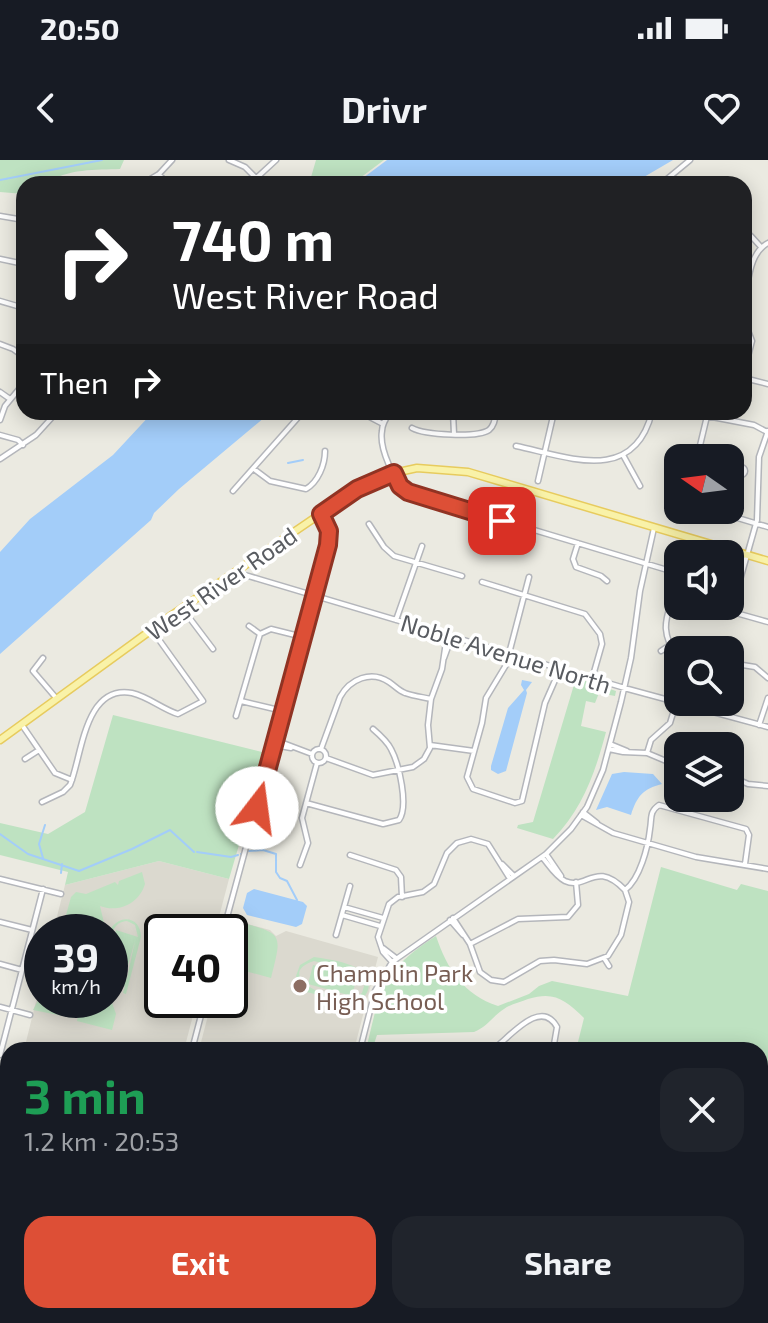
<!DOCTYPE html>
<html lang="en">
<head>
<meta charset="utf-8">
<style>
  :root { --surface:#171b24; --page:#20242c; --text:#f1f3f6; --muted:#9ea1a6; --accent:#dd4f36 }
  body { margin:0; font-family:"Exo 2",sans-serif; background:var(--page); color:var(--text); height:100vh; display:flex; flex-direction:column; font-size:30px; white-space:nowrap }
  * { box-sizing:border-box; margin:0 }
  p { font-size:26px; color:var(--muted) }
  .icon { flex:none; width:44px; height:44px; fill:none; stroke:currentColor; stroke-width:2; stroke-linecap:round; stroke-linejoin:round }
  .map { position:relative; flex:1; overflow:hidden }
  .panel { position:absolute; left:0px; top:882px; width:768px; height:282px; display:flex; flex-direction:column; background:var(--surface); border-radius:24px 24px 0 0; box-shadow:0 4px 20px #0003 }
  .panel>* { flex:none }
  .hud { position:absolute; left:16px; top:16px; width:736px; height:244px; border-radius:24px; box-shadow:0 4px 20px #0003; background:#202124; color:#fff; overflow:hidden }
  .needle { width:52px; rotate:284deg }
  .fabs { position:absolute; left:664px; top:284px; display:grid; gap:16px }
  .fabs a { display:grid; place-items:center; width:80px; height:80px; border-radius:16px; background:var(--surface); box-shadow:0 4px 20px #0003; font-size:40px }
  .speed { position:absolute; left:24px; top:754px; display:flex; gap:16px; font-size:40px; font-weight:700; text-align:center }
  .speed>* { display:grid; place-content:center; width:104px; height:104px; border-radius:50%; background:var(--surface); box-shadow:0 4px 20px #0003; line-height:1 }
  .speed small { font-size:20px; font-weight:400 }
  .speed .limit { border:4px solid #111; border-radius:12px; background:#fff; color:#111 }
  .pin { position:absolute; display:grid; place-items:center; width:68px; height:68px; color:#fff; margin:-34px; border-radius:16px; box-shadow:0 4px 12px #0006 }
  .me { position:absolute; width:88px; margin:-44px; rotate:15deg; stroke-linejoin:round; filter:drop-shadow(0 0 6px #0008) }
  .turn { display:flex; align-items:center; gap:28px; height:168px; padding:0 24px; font-size:36px }
  .turn .icon { width:104px; height:104px; stroke-width:2.5 }
  .turn b { display:block; font-size:56px; line-height:68px }
  .then { display:flex; align-items:center; height:76px; padding:0 24px; background:#0003; gap:16px; font-size:30px }
  .round { display:grid; place-items:center; flex:none; width:84px; height:84px; border-radius:24px; background:var(--page) }
  .headline { display:flex; align-items:center; justify-content:space-between; height:136px; padding:0 24px }
  h1 { font-size:48px; font-weight:700; line-height:60px; color:#1e9e55 }
  .button { display:flex; gap:16px; margin-top:auto; padding:16px 24px }
  .button a { flex:1; height:92px; border-radius:24px; background:var(--accent); color:#fff; font-size:32px; font-weight:700; line-height:92px; text-align:center }
  .button a+a { background:var(--page); color:var(--text) }
  .status { display:flex; justify-content:space-between; align-items:center; height:56px; padding:0 40px; background:var(--surface); direction:ltr }
  .status svg { height:22px; fill:currentColor }
  header { display:flex; justify-content:space-between; align-items:center; height:104px; padding:0 24px; background:var(--surface); font-size:36px; font-weight:700 }
  .map>svg:first-child { display:block }
</style>
</head>
<body>
<div class="status"><b>20:50</b><svg viewBox="0 0 49 12"><path d="M0 12V9h3v3zM5 12V6h3v6zM10 12V3h3v9zM15 12V0h3v12zM26 1h20v11H26zM47 4h2v5h-2z"/></svg></div>
<header><svg class="icon" aria-label="back" viewBox="0 0 24 24"><path d="M15 5l-7 7 7 7"/></svg>Drivr<svg class="icon" aria-label="heart" viewBox="0 0 24 24"><path d="M12 20l-8-8c-3-5 5-10 8-4 3-6 11-1 8 4z"/></svg></header>
<div class="map">
<svg width="768" height="1163" viewBox="0 0 768 1163">
  <rect width="100%" height="100%" fill="#ebeae1"/>
  <path fill="#dbd9cf" d="M159,701l70,18 -14,53h-53v68h35l-13,50h-160l18,-73v23h68v-68h-57l12,-47z
    M232,760l38,10 6,6 10,-5 92,26 -24,93h-155l13,-50h18l-1,-68z"/>
  <path fill="#bee2c1" fill-rule="evenodd" d="M0,0h124l-4,9c-22,1 -55,-1 -73,15h-23v10l-24,-2z
    M316,0h68l-32,24h-43z
    M576,518l40,13 -1,5 -16,-3 -4,10 -9,-2 -5,25 25,6c-11,41 -23,76 -53,107l-36,-11 1,-3 15,-3z
    M113,555l153,38 -37,126 -70,-18 -94,24 3,-13 -68,-17v-32l48,11 37,-22z
    M661,707l76,23 4,-6 27,7v219l-8,-2v-58h-184l8,-32c-19,-18 -29,-27 -56,-19 -7,3 -17,5 -24,10 -11,7 -17,18 -30,23l-97,3 -5,15h-6c14,-59 15,-79 70,-114 11,33 28,59 62,70l31,-12 10,-8 13,-5 76,15z
    M142,712l3,12c-6,20 -27,29 -45,22l5,21 6,1c11,-15 30,-10 30,9l-15,57 -3,-1 2,-7 -11,3 -4,-3h10l7,-8 8,-37 -11,38 -14,-3v-23l6,-23 22,7 -3,-12 -8,-4c-12,1 -14,9 -17,19v-8l-44,-2 -3,-4 8,-29 5,-5 10,2 29,-12 3,3 1,-4z
    M239,762c45,12 43,12 32,56l-40,-11 -1,-9z
    M314,797c17,3 61,7 54,33 -2,6 -8,10 -10,15l-63,-16 1,-3h3l-3,-10 4,-11zM314,801l45,12 6,10 -3,10c-20,17 -94,-17 -48,-32z
    M313,805l44,11 -5,20 -44,-12z
    M42,833v7h36l-5,18 -40,-8z
    M110,837l6,17 -4,16 -35,-9 4,-21h29z"/>
  <path fill="#a3cdf9" d="M387,0h286l-41,24h-277z
    M153,252h118l-92,77 -25,24 -3,7 -151,134v-102l30,-33 83,-64z
    M522,520l10,2 -6,8 1,3 -21,78 -8,3 -7,-4v-4l17,-58 16,-18 -3,-5z
    M624,612l29,2 9,10c-19,5 -25,12 -31,31l-24,-8 -11,3 16,-36z
    M254,729l49,13 4,4 -5,18 -6,3 -49,-12 -4,-7 4,-15z"/>
  <g fill="none" stroke-linecap="round" stroke-linejoin="round">
    <path stroke="#a3cdf9" stroke-width="2" d="M0,20l102,-20
      M288,303l15,-3
      M0,674l28,20 51,17 53,-22 38,-19 24,22
      M249,691l14,-1 13,4v18l4,6 7,3 10,19
      M197,692l34,5 7,-2
      M241,694h1
      M43,698l-4,-14 6,-19
      M61,713l1,-9"/>
    <defs>
      <path id="minor" d="M229,0l16,7 11,11
        M159,15l10,9
        M142,24l17,-10 13,-14
        M250,24l26,-24
        M661,24l29,-24
        M0,56l24,4
        M751,76l10,11
        M0,99l24,5
        M744,140c5,-19 5,-47 24,-57
        M0,141l24,7
        M744,160l8,21 -8,31
        M0,184l13,5 11,8
        M744,218l24,6
        M0,232l10,7
        M360,252l23,12
        M390,252c-4,6 -8,12 -8,19 -3,17 12,51 26,61l266,80c6,35 -24,47 4,86
        M453,252l1,22
        M707,256l47,9 13,7
        M0,260l5,-14 19,-23
        M412,268c13,7 65,10 77,2 6,-5 6,-12 7,-18
        M768,271l-9,26 -2,63 -25,88 4,5 32,9
        M0,275l18,5 5,5
        M516,286c52,11 118,39 136,-34
        M623,295l17,31
        M697,298l11,-46
        M0,299l36,-24 21,-23
        M737 311a4 4 0 1 1 8 0a4 4 0 1 1-8 0Z
        M254,309l16,12 36,8c12,-7 19,-24 19,-38
        M538,321l16,-69
        M233,331l70,-79
        M711,350l57,17
        M369,364l15,23 10,9 68,20
        M578,383l-5,16 3,8 25,9 6,5
        M245,415l383,114 140,38
        M529,417l-23,88 -20,33 -4,25 -15,54 6,12 42,14 7,-2 23,-98 15,-34
        M482,422l103,32 15,20 2,10 -10,35
        M182,448l31,41
        M396,460l26,-74
        M249,466l11,8
        M260,474l11,-5 32,8
        M661,491l9,-6
        M43,498l-10,13 24,28
        M444,498l8,-22
        M730,503l25,4 13,11
        M241,541l42,10
        M236,556l24,-82
        M22,565l33,48 17,7
        M759,565l9,-27
        M275,580l37,14
        M610,584l17,7
        M274,585l17,3
        M430,585l44,6
        M321,589l19,-52c10,-18 31,-27 49,-15 6,4 10,9 16,11 8,3 17,4 26,6
        M609,589l14,3 24,1 31,13
        M312 596a7 7 0 1 1 14 0a7 7 0 1 1-14 0Z
        M647,593l4,-13 19,-17 8,-26
        M326,598l47,17 40,-8 11,-8 6,-11 -2,-23 3,-26 11,-30 5,-34
        M25,599l14,-9
        M730,616l18,8 20,2
        M42,642l21,-10 7,-7c12,-28 14,-101 62,-92 17,4 30,16 46,21l25,-13 -51,-71
        M306,643l77,21 16,-4c10,-14 0,-56 -8,-71 -4,-8 -11,-14 -18,-20
        M583,652l14,11
        M581,655l32,18 83,24 72,12
        M546,694l15,22
        M350,695l46,15 5,7 1,20
        M542,697c7,8 13,19 23,24 22,10 30,-22 60,9
        M502,704l12,12
        M300,705l8,-22 -6,-25 15,-55
        M0,719l61,15
        M625,730c15,-11 23,-43 25,-61 2,-11 -1,-17 9,-24l87,24 3,6 -4,29
        M344,747l39,11
        M342,755l38,11
        M453,758l17,26 10,28 11,8 13,2 36,-21 14,-1 33,4 21,-8 13,-21 8,-33 -4,-12
        M450,760l13,15
        M0,762l32,8
        M223,772l105,-387 1,-14 -8,-16
        M336,775l14,-49
        M470,784l48,-25 50,-2 10,-12 -2,-23
        M383,788l13,10
        M604,798l5,8
        M392,802l-9,-10 -5,-15 11,-33 9,-7 25,-5 11,-8 13,-31 10,-10 14,-4 17,5 22,35
        M0,804l22,6
        M0,847l30,8
        M192,890l13,-50
        M360,890l15,-59 17,-29 154,-108 25,-25 16,-22 16,-37 18,-68 10,-44 9,-67 14,-63
        M492,890c15,-9 48,-54 65,-23l-4,23
        M0,895l43,-166
        M0,1000h8
        M760,1039l8,6
        M0,1052l8,2
        M0,1092l8,2
        M760,1122l8,-3
        M0,1124l8,-30
        M528,1156l1,7
        M630,1156h9
        M25,1163l2,-7
        M60,1163l2,-7
        M95,1163l2,-7
        M122,1163l2,-7
        M230,1163l2,-7
        M289,1163l2,-7
        M523,1163l2,-7"/>
      <path id="major" d="M0,580l172,-125 185,-126 37,-16 23,-5 51,4 300,89
        M0,1040l8,1
        M428,1156l31,7
        M454,1156l38,7"/>
    </defs>
    <use href="#minor" stroke="#b4b6bb" stroke-width="7"/>
    <use href="#major" stroke="#e7cb5e" stroke-width="9"/>
    <use href="#minor" stroke="#fff" stroke-width="4"/>
    <use href="#major" stroke="#f9f2a8" stroke-width="6"/>
  </g>
  <g fill="none" stroke-linecap="round" stroke-linejoin="round">
    <defs>
      <path id="route" d="M257,648l71,-263 1,-14 -8,-17 36,-25 37,-16 6,13 8,6 94,29"/>
    </defs>
    <use href="#route" stroke="#903323" stroke-width="20"/>
    <use href="#route" stroke="#dd4f36" stroke-width="14"/>
  </g>
  <circle fill="#8d6e63" stroke="#fff" stroke-width="3" cx="300" cy="826" r="8"/>
  <g text-anchor="middle" dominant-baseline="central" stroke-width="7" stroke-linejoin="round" paint-order="stroke">
    <g font-size="24" fill="#595c61" stroke="#fff">
      <text transform="translate(221 423) rotate(-35)">West River Road</text>
      <text transform="translate(506 493) rotate(17)">Noble Avenue North</text>
    </g>
    <g font-size="24" fill="#785e54" stroke="#fff" text-anchor="start">
      <text x="316" y="812">Champlin Park<tspan x="316" dy="28">High School</tspan></text>
    </g>
  </g>
</svg>
<div class="fabs">
<a><svg class="needle" viewBox="-14 -14 28 28"><path d="M0-13l5 13h-10z" fill="#e53935"/><path d="M0 13l5-13h-10z" fill="#9ea1a6"/></svg></a>
<a><svg class="icon" aria-label="sound" viewBox="0 0 24 24"><path d="M4 9h4l5-4v14l-5-4H4zM17 9q2 3 0 6"/></svg></a>
<a><svg class="icon" aria-label="search" viewBox="0 0 24 24"><circle cx="10" cy="10" r="6"/><path d="M15 15l6 6"/></svg></a>
<a><svg class="icon" aria-label="layers" viewBox="0 0 24 24"><path d="M12 4l9 5-9 5-9-5zM3 14l9 5 9-5"/></svg></a>
</div>
<div class="speed"><div>39<small>km/h</small></div><div class="limit">40</div></div>
<div class="pin" style="left:502px;top:361px;background:#d93025"><svg class="icon" aria-label="arrive" viewBox="0 0 24 24"><path d="M6 21V4h12l-3 4 3 4H6"/></svg></div>
<svg class="me" style="left:257px;top:648px" viewBox="-20 -20 40 40"><circle r="19" fill="#fff"/><path d="M0-13L10 11 0 6-10 11z" fill="#dd4f36"/></svg>
<div class="hud">
<div class="turn"><svg class="icon" aria-label="right" viewBox="0 0 24 24"><path d="M7 20v-9h11M14 6l5 5-5 5"/></svg><div><b>740 m</b>West River Road</div></div>
<div class="then">Then<svg class="icon" aria-label="right" viewBox="0 0 24 24"><path d="M7 20v-9h11M14 6l5 5-5 5"/></svg></div>
</div>
<section class="panel">
<div class="headline"><div><h1>3 min</h1><p>1.2 km · 20:53</p></div><a class="round"><svg class="icon" aria-label="close" viewBox="0 0 24 24"><path d="M6 6l12 12M18 6L6 18"/></svg></a></div>
<div class="button"><a>Exit</a><a>Share</a></div>
</section>
</div>
</body>
</html>
